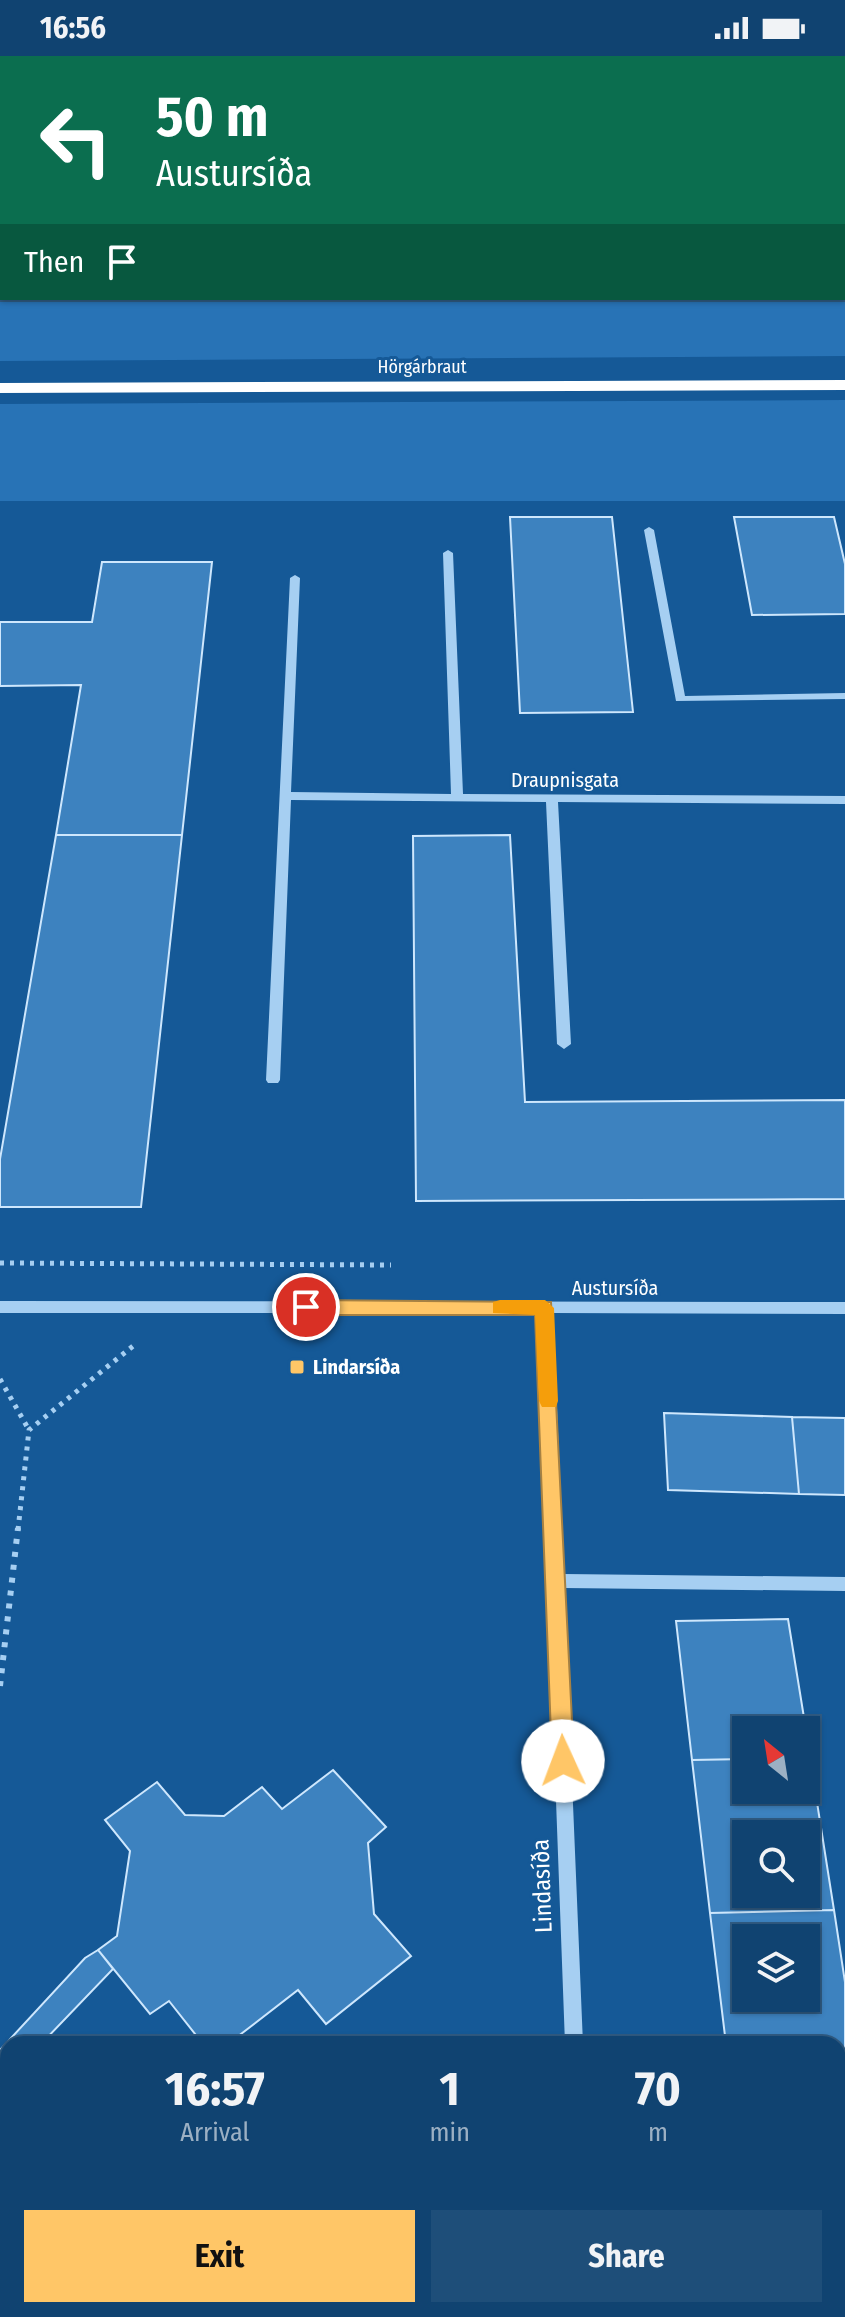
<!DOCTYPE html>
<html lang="en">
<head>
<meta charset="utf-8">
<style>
  :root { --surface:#104371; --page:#1e4e79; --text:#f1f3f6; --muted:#9cb0c3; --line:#305c84; --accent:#ffc667 }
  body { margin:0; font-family:"Fira Sans Condensed",sans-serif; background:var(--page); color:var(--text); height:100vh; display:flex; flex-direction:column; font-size:30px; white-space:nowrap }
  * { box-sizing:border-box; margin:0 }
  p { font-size:26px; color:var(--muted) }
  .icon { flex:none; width:44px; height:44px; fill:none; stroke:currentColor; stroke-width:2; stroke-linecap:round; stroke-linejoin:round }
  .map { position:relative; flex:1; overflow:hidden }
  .sheet { position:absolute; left:0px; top:1980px; width:846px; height:282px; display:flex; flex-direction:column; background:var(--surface); border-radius:24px 24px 0 0; box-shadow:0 2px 6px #0004,0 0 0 2px var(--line) }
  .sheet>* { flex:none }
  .banner { position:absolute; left:0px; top:0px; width:846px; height:244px; box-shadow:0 2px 6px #0004,0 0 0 2px var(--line); background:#0b6e4f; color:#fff; overflow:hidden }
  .needle { width:52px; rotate:330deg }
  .tools { position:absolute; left:732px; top:1660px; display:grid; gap:16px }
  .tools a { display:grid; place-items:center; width:88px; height:88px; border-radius:0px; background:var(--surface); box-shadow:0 2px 6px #0004,0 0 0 2px var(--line); font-size:40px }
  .pin { position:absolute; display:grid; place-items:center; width:68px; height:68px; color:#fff; margin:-34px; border:4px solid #fff; border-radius:50%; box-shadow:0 2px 8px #0007 }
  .me { position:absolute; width:88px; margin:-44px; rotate:358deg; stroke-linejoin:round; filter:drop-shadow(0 0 6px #0008) }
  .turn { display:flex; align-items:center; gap:28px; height:168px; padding:0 24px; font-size:36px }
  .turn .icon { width:104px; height:104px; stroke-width:2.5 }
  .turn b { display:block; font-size:56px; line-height:68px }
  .then { display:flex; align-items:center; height:76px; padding:0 24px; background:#0003; gap:16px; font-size:30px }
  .eta { display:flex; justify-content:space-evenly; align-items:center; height:136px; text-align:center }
  .eta b { font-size:48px; font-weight:700; line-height:56px }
  .button { display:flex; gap:16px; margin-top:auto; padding:16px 24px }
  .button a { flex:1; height:92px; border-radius:0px; background:var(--accent); color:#111; font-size:32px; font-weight:700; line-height:92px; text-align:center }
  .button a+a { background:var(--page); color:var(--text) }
  .status { display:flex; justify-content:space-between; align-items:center; height:56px; padding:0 40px; background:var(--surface); direction:ltr }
  .status svg { height:22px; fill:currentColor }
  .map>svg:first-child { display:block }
</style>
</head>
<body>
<div class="status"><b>16:56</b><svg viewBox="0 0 49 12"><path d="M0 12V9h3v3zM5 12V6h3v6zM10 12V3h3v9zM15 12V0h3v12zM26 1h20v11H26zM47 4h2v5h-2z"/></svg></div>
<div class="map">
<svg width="845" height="2261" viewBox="0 0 845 2261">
  <rect width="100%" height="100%" fill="#155997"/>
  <path fill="#2873b6" d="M0,217l2,25h842l1,-25v83l-845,5z
    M845,344v101h-845v-97z"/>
  <path fill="#3d82bf" stroke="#cee7fd" stroke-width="2" fill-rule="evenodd" d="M0,0h154l-152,2 -2,14z
    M352,0h99l-104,2z
    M510,461h102l21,195 -113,1z
    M734,461h100l11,47v50l-93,1z
    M102,506h110l-30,273h-126l25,-150 -81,1v-64h92z
    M56,779h126l-41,372h-141v-48z
    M510,779l15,267 320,-2v99l-429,2 -3,-365z
    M664,1357l128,4 7,77 -131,-4z
    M792,1361l53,1v77l-46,-1z
    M788,1563l18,111h-60v29l-54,1 -16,-139z
    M806,1702h4l24,152 -124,3 -18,-153 54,-1v31h60zM746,1778h60v60h-60z
    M333,1714l53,57 -18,16 6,71 37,42 -85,68 -28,-34 -70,54h-25l-34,-43 -19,13 -52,-64 19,-14 13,-85 -25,-31 52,-38 28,33 39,1 38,-29 20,22z
    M834,1854l11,72v98h-7v-36h-112l-16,-131zM746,1882h60v60h-60z
    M98,1894l15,19 -72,75h-33v36l-8,9v-39l85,-92z
    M838,2024h7v190h-7z"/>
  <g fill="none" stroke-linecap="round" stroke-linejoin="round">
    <path stroke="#a6cff2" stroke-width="5" stroke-dasharray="4 6" stroke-linecap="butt" d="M0,1207l391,2
      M0,1323l29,51
      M18,1474l11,-100 104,-84"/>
    <path stroke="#a6cff2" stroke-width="6" stroke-dasharray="5 8" stroke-linecap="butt" d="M0,1630l18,-158"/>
    <path fill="#a6cff2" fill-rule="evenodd" d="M571,0h12l2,2h-12z
      M844,16h1v4h-1z
      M0,45h2v4h-2z
      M0,120h2v4h-2z
      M844,170l1,1v6l-1,-1z
      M0,176h2v6h-2z
      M649,471l5,3 31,166 160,-3v6l-169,2 -32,-171z
      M448,494l5,3 10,241 382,2v8l-287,-2 13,242 -7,5 -7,-5 -11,-242 -255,-2 -11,280 -2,3h-10l-2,-3 24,-502 5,-3 5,3 -9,214 160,2 -8,-241z
      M0,1245l845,1v12l-292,-1 11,261 281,3v14l-281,-3 19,456h-18l-27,-731h-538z
      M838,2249h7v12h-270l-1,-7h264z"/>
    <path fill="#fff" fill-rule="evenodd" d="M845,324v10l-845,3v-10z"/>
  </g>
  <path fill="#ffc667" stroke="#a68143" stroke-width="2" d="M306,1244l245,2 23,459 -3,7 -8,3 -8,-3 -3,-7 -17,-446h-229l-10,-8z"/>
  <path fill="#f59e0b" d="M500,1244h45l9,8 4,93 -2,6h-14l-3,-6 -4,-86 -42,-2v-11z"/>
  <rect fill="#ffc667" stroke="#155997" stroke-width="3" x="289" y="1303" width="16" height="16" rx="4"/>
  <g text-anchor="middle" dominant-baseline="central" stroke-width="6" stroke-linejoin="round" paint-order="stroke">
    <g font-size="18" fill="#fff" stroke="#155997">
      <text x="422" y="311">Hörgárbraut</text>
    </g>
    <g font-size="20" fill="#fff" stroke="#155997">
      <text x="565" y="724">Draupnisgata</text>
      <text x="615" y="1232">Austursíða</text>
    </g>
    <g font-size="20" font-weight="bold" fill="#fff" stroke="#155997" text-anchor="start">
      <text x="313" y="1311">Lindarsíða</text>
    </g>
    <g font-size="24" fill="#fff" stroke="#155997">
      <text transform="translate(542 1830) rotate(-92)">Lindasíða</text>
    </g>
  </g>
</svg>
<div class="tools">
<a><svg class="needle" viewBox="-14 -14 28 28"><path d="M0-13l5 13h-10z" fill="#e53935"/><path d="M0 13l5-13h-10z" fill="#9cb0c3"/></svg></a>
<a><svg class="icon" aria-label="search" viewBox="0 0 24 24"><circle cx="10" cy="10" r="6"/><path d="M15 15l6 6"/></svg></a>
<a><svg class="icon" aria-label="layers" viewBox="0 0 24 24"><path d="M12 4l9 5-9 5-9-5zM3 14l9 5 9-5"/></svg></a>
</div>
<div class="pin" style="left:306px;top:1251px;background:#d93025"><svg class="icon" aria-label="arrive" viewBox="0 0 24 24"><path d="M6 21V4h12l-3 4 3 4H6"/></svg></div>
<svg class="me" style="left:563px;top:1705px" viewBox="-20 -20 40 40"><circle r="19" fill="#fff"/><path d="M0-13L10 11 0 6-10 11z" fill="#ffc667"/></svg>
<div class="banner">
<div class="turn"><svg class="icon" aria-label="left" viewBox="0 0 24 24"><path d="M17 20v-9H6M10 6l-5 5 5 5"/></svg><div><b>50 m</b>Austursíða</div></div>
<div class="then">Then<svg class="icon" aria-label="arrive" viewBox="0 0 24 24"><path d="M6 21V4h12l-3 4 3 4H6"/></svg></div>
</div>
<section class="sheet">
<div class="eta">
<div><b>16:57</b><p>Arrival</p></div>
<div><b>1</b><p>min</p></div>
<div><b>70</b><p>m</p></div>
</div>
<div class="button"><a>Exit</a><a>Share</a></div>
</section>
</div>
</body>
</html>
